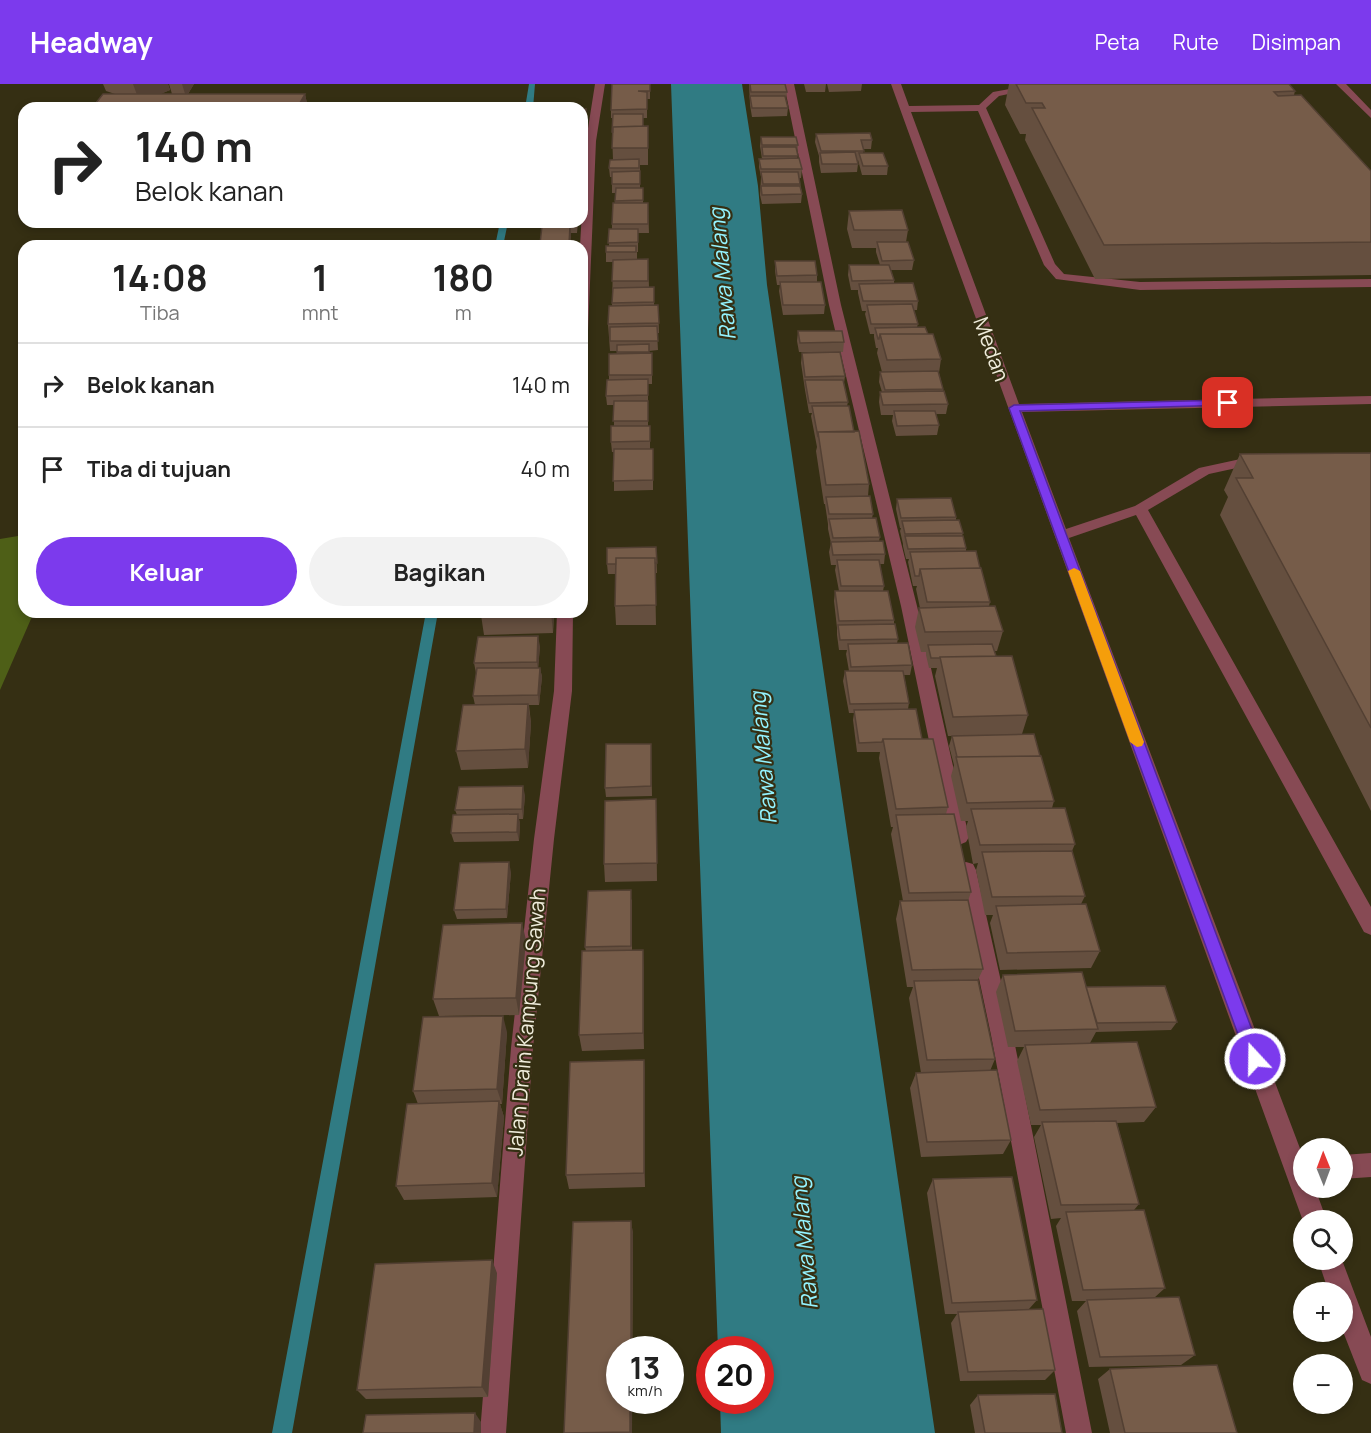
<!DOCTYPE html>
<html lang="id">
<head>
<meta charset="utf-8">
<style>
  :root { --surface:#fff; --page:#f2f2f2; --text:#222; --muted:#767676; --line:#e0e0e0; --accent:#7c3aed }
  body { margin:0; font-family:Manrope,sans-serif; background:var(--page); color:var(--text); height:100vh; display:flex; flex-direction:column; font-size:22px; white-space:nowrap }
  * { box-sizing:border-box; margin:0 }
  p { font-size:20px; color:var(--muted) }
  .icon { flex:none; width:33px; height:33px; fill:none; stroke:currentColor; stroke-width:2; stroke-linecap:round; stroke-linejoin:round }
  .map { position:relative; flex:1; overflow:hidden }
  .drawer { position:absolute; left:18px; top:156px; width:570px; height:378px; display:flex; flex-direction:column; background:var(--surface); border-radius:18px; box-shadow:0 3px 9px #0003 }
  .drawer>* { flex:none }
  .hud { position:absolute; left:18px; top:18px; width:570px; height:126px; border-radius:18px; box-shadow:0 3px 9px #0003; background:#fff; color:var(--text); overflow:hidden }
  .needle { width:39px; rotate:359deg }
  .fabs { position:absolute; left:1293px; top:1054px; display:grid; gap:12px }
  .fabs a { display:grid; place-items:center; width:60px; height:60px; border-radius:50%; background:var(--surface); box-shadow:0 3px 9px #0003; font-size:30px }
  .speed { position:absolute; left:606px; top:1252px; display:flex; gap:12px; font-size:30px; font-weight:700; text-align:center }
  .speed>* { display:grid; place-content:center; width:78px; height:78px; border-radius:50%; background:var(--surface); box-shadow:0 3px 9px #0003; line-height:1 }
  .speed small { font-size:15px; font-weight:400 }
  .speed .limit { border:9px solid #d22; background:#fff; color:#111 }
  .pin { position:absolute; display:grid; place-items:center; width:51px; height:51px; color:#fff; margin:-26px; border-radius:12px; box-shadow:0 3px 9px #0006 }
  .me { position:absolute; width:66px; margin:-33px; rotate:339deg; stroke-linejoin:round; filter:drop-shadow(0 0 4px #0008) }
  .turn { display:flex; align-items:center; gap:21px; height:126px; padding:0 18px; font-size:27px }
  .turn .icon { width:78px; height:78px; stroke-width:2.5 }
  .turn b { display:block; font-size:42px; line-height:51px }
  .eta { display:flex; justify-content:space-evenly; align-items:center; height:102px; text-align:center }
  .eta b { font-size:36px; font-weight:700; line-height:42px }
  .button { display:flex; gap:12px; margin-top:auto; padding:12px 18px }
  .button a { flex:1; height:69px; border-radius:36px; background:var(--accent); color:#fff; font-size:24px; font-weight:700; line-height:69px; text-align:center }
  .button a+a { background:var(--page); color:var(--text) }
  ul { padding:0; list-style:none }
  li { display:flex; align-items:center; gap:18px; height:84px; padding:0 18px; border-top:2px solid var(--line) }
  li div { flex:1 }
  li b { display:block; font-size:22px }
  li em { font-style:normal }
  header { display:flex; align-items:center; gap:36px; box-sizing:border-box; height:84px; padding:0 30px; background:var(--accent); color:#fff }
  header strong { font-size:28px }
  nav { display:flex; gap:33px; margin-inline-start:auto; font-size:21px }
  .map>svg:first-child { display:block }
</style>
</head>
<body>
<header>
<strong>Headway</strong>
<nav><a>Peta</a><a>Rute</a><a>Disimpan</a></nav>
</header>
<div class="map">
<svg width="1371" height="1349" viewBox="0 0 1371 1349">
  <rect width="100%" height="100%" fill="#352f13"/>
  <path fill="#4e5f17" d="M24,451v77h10l-34,78v-151z"/>
  <path fill="#307b83" d="M671,0h71l16,102 9,99 168,1148h-214l-1,-32h40v-51h-42z"/>
  <g fill="none" stroke-linecap="round" stroke-linejoin="round">
    <path fill="#307b83" fill-rule="evenodd" d="M529,0h6l-2,24h-8z
      M500,138h8l-5,24h-8z
      M426,528h12l-146,821h-20z"/>
    <path fill="#874a54" fill-rule="evenodd" d="M891,0h10l8,22 70,-1 14,-13 39,-7v4l-33,7 -13,12 69,156 9,10 76,8 231,-3v8l-231,3 -84,-11 -12,-14 -66,-154 -67,1 108,292 352,-8v8l-349,8 44,117 69,-23 64,-38 60,-13 7,4 -2,3 -55,12 -61,36 223,397v28l-7,-3 -228,-417 -67,23 235,621v29h11l12,33h-24z
      M1336,0h10l25,26v8z
      M1371,1069v24l-29,2v-24z
      M1318,1176h24l29,77v47l-9,-4 -20,-51v-36h-13z"/>
    <path fill="#874a54" fill-rule="evenodd" d="M595,0h10l-9,57 -8,190 -6,4 -2,-89 6,-105z
      M784,0h10l47,221 76,301 52,231 -3,5 -7,3 -7,-3 -3,-5 -48,-231 -72,-301z
      M557,528h16l-1,79 -18,148 -21,209 -27,385h-26l31,-385 23,-209 20,-148z
      M966,778l7,2 3,6 37,165 79,398h-26l-75,-398 -35,-165 3,-6z"/>
  </g>
  <path fill="#654f3f" d="M103,0h65l2,6 -10,4h12l-3,-10h25l-6,10h117l3,14h-216l11,-14h12l-9,-3z
    M650,0v15h-3v19h-4v8h5v39h-8v23h3v15h5l1,30h-11v19h-1v7h11l1,28h5v18h4l1,28h-2l1,17 -9,1v2h3v31h-4v42h2v23h3v41l-39,1v-39h-2l-1,-10 3,-16v-21h-7l-1,-9 3,-16v-26h8v-3h-7l-2,-27 4,-18 1,-44h-7v-10l3,-6v-17h3v-5l3,-21 1,-10h-4v-16h-2l-1,-9 4,-8 -1,-28v-14h-1v-8z
    M749,0h36l2,8 -1,8 2,8 -1,8 -35,1 -2,-12z
    M804,0h22l-1,8h-19z
    M827,0h35l-1,7 -32,1z
    M1009,0h280l6,7 -1,4 77,76v104l-276,4 -70,-139 1,-6h-6l-15,-29z
    M582,25l4,9 -1,15h-3z
    M816,50l56,6 -1,9h-8v4l25,13 -1,9h-25l-4,-15h-1l1,4 -1,8 -36,1 -2,-11v-6l-4,-14z
    M761,53l37,8 -1,13 5,11 -1,9h-2l3,16 -1,9 -39,1 -2,-9 1,-18 -2,-10v-8h3l-2,-13z
    M849,127l59,19 -2,12 8,18 -2,10h-21l3,10v3l24,18 -1,9h-3l4,14 -1,3 11,7 13,25 -2,14 4,16v2l5,13 -2,10h-10l3,11 -2,10 -41,1 -4,-15 1,-6h-12l-2,-13 1,-10h2l-3,-10 1,-10h2l-5,-19 1,-5h-2l-2,-11v-3h-4l-5,-20 1,-3h-4l-4,-18v-3h-7l-3,-15 1,-10h31l-4,-13v-4h-24l-5,-19z
    M544,138h34l-1,11h-6l-1,12h-30l2,-19h2z
    M775,177l42,14v7l8,23 -1,9 -41,1 -4,-24 1,-6h-3l-2,-14z
    M798,247l46,11 -1,10h-44l-2,-11z
    M802,269l43,23 -1,7 4,19 -1,4 22,78 -1,12 5,18 -1,4 8,19 -1,4 6,13 -1,10h-4l4,22 -1,5 11,29v4l4,15 -1,4 15,22 -2,10h-6l5,28 -1,6 14,30 26,68 -2,7 25,78 -3,9 15,68 -5,11 17,79 -5,12 21,69 -8,14 -82,3 -11,-69 6,-15h5l-12,-75 4,-11h-6l-11,-68 4,-18h3l-12,-67 2,-7h-2l-12,-69 1,-6h-23l-4,-32 1,-7h-5l-6,-32 2,-10h4l-3,-17 1,-4h-8l-2,-15v-7l-3,-27 1,-10h4l-4,-21 1,-5h-5l-2,-13 2,-9 -3,-14v-5l-3,-20h-1l-8,-53 1,-4 -6,-31 1,-3h-3l-4,-23 -4,-27z
    M1371,369v358l-151,-296 8,-18 -4,-7 16,-36z
    M897,415l59,18v3l7,13 -1,3 4,12v3l24,51 -1,4 14,25 -6,20h-3l2,5 32,59 -6,19 18,22 14,45 -2,7 23,36 -3,7 13,45 -4,8 19,47 -9,17 -91,2 -10,-47 3,-8h-8l-9,-45 2,-7 -5,1 -7,-37 2,-6h-7l-10,-45 3,-11 -5,-19 3,-10h-4l-13,-60 2,-8h-8l-3,-13v-3h-5l-6,-25 4,-19h1l-4,-19 1,-3h-4l-5,-24 1,-3h-3l-3,-13v-2l-3,-13 1,-3h-1l-4,-19z
    M656,463l1,26h-2l1,52h-40l-1,-19 1,-32h-8l-1,-10z
    M554,528l-1,21 -69,2 -3,-20z
    M540,562l-2,22h2l2,9 -3,28h-10l2,18 -3,45 -67,2 -5,-19 19,-46 -2,-9 4,-23h-1l-2,-10z
    M651,660l1,52 -46,1 -1,-9z
    M525,711l-2,24h-4l1,5 -1,17 -65,1 -3,-9 6,-18 -2,-5z
    M656,715l1,82 -52,1 -1,-18z
    M511,788l-4,46 -50,1 -3,-9z
    M632,815v52l12,17v81l-62,2 -3,-16 7,-84 -1,-4z
    M526,856l-7,75 -80,1 -6,-17z
    M1003,891l83,12 91,35 -6,8 -75,2 -6,11 66,64 -12,15 -27,1 22,81 -5,6 31,78 -11,10 41,57 -14,10 -92,2 -12,-56 9,-10h-14l-16,-75 5,-8 -10,1 -17,-82 7,-12h-10l-14,-64 7,-14h-16l-12,-55z
    M507,948l-5,72h-2l4,13 -7,80 -93,3 -8,-14 22,-82 -5,-13z
    M644,976l1,16v111l-76,2 -3,-14z
    M933,1095l104,121 -8,9 26,61 -10,10 -85,1 -9,-58 6,-9h-12l-18,-121z
    M631,1137l2,13 -1,199h-68z
    M497,1189l-9,124 -122,2 -9,-9z
    M1110,1285l127,64h-127l-12,-54z
    M978,1311l84,38h-87l-5,-28z"/>
  <path fill="#534033" d="M133,0h35l2,6 -30,13z
    M182,0h12l-8,13z
    M305,10l3,14h-11z
    M570,142l1,9 -1,11h-1z
    M551,528h3l-1,21z
    M538,552l2,10 -2,25 -1,-9z
    M540,584l2,9 -3,28 -1,-10z
    M528,620l3,19 -3,45 -3,-19z
    M523,702l2,9 -2,24 -1,-10z
    M518,730l2,10 -1,17 -2,-9z
    M509,778l2,10 -4,46 -1,-9z
    M522,839l4,17 -7,75 -3,-17z
    M643,866l1,18v81l-1,-16z
    M503,932l4,16 -5,72 -5,-15z
    M644,976l1,16v111l-1,-14z
    M499,1017l5,16 -7,80 -5,-14z
    M631,1137l2,13 -1,116h-1z
    M492,1176l5,13 -9,124 -6,-10z
    M630,1317h2v32h-2z
    M475,1329l6,9v11h-7z"/>
  <path fill="#765c49" stroke="#534033" stroke-width="1.5" d="M612,0h38v7h-12l9,1v17l-36,1z
    M750,0h35l2,8h-36z
    M1016,0h273l6,7 -21,1 4,4 23,-1 70,76v71l-267,3 -72,-137h13l-3,-5h-16z
    M103,10h202l-8,14h-205z
    M750,12h35l3,12h-36z
    M582,25h4l-1,15h-3z
    M613,30h30v12l-30,1v5h-1z
    M648,42v22h-36l1,-21z
    M870,49l2,7h-11l3,11h-43l-5,-17z
    M761,53h35l2,8h-36z
    M762,63h34l2,9h-35z
    M855,68l3,12h-36l-2,-11z
    M859,69h24l5,13h-25z
    M799,74l3,11h-41l-2,-10z
    M639,75v9h-30l1,-8z
    M640,87v13h-28v-12z
    M761,88h37l2,12h-37z
    M761,102h39l2,8 -40,1z
    M616,104h27v12l-28,1z
    M613,119h35v21h-36z
    M902,126l6,20h-54l-5,-19z
    M544,138h32v2h-32z
    M542,142h28l-1,18h-29z
    M609,145h29v13l-30,1z
    M877,158h31l6,18 -32,1z
    M535,161h36v1z
    M606,162h30v6h-30z
    M648,175v22h-36l1,-21z
    M775,177h40l2,14 -40,1z
    M849,181h40l5,15 -42,1z
    M780,198h41l4,23h-42z
    M913,199l5,18h-55l-4,-17z
    M654,203v15l-42,1 1,-15z
    M912,220l6,20h-47l-4,-19z
    M658,221l1,18 -51,1 1,-18z
    M657,242l1,15h-48v-14z
    M925,243l3,7h-48l-1,5h-1l-3,-11z
    M798,247h44l2,11 -44,1z
    M880,250h53l8,25 -54,1z
    M649,260v8h-32v-7z
    M840,268l5,24 -40,1 -3,-24z
    M652,269v22h-43v-21z
    M938,287l5,18 -58,1 -5,-18z
    M648,295v16l-42,1 1,-16z
    M805,296h38l5,22 -39,1z
    M944,307l4,13 -65,1 -3,-13z
    M614,317h34v20h-35z
    M812,322h37l5,26h-36v5z
    M894,327h41l4,14 -42,1z
    M611,342h39v15l-39,1z
    M859,347l10,53 -43,1 -8,-53z
    M614,365h39v31l-40,1z
    M1371,369v275l-135,-250h17l-13,-24z
    M870,412l3,18h-44l-3,-17z
    M951,414l5,19 -55,1 -4,-19z
    M876,434l4,19 -47,1 -4,-19z
    M959,436l4,13 -58,1 -3,-13z
    M905,452h58l3,12 -58,1z
    M883,457l2,13 -52,1 -2,-13z
    M656,463l1,16h-2v-5h-39v6h-9v-16z
    M976,467l4,17 -60,1 -1,7h-4l-5,-24z
    M616,474h39l1,47 -41,1z
    M837,476h42l5,26h-43z
    M981,484l9,34h-63l-7,-33z
    M835,507h53l6,29 -55,1z
    M995,522l8,25 -78,1 -6,-24z
    M481,528h70v2l-70,1z
    M895,540l3,15 -58,1 -2,-15z
    M538,552l-1,26 -63,1 4,-26z
    M908,559l4,22 -61,2 -3,-23z
    M992,560l4,12 -56,1v1h-9l-3,-13z
    M1012,572l16,59 -75,2 -13,-60z
    M477,584h63l-2,27 -65,1z
    M845,587h58l6,32 -59,1z
    M528,620l-3,45 -69,2 7,-46z
    M916,625l6,30h-39l-1,3 -23,1 -5,-33z
    M1034,650l6,22 -83,1 -5,-21z
    M883,655h50l15,68 -52,2z
    M606,660h45v42l-46,2z
    M1041,672l13,45 -87,2 -11,-46z
    M523,702l-1,23 -67,1 4,-23z
    M656,715l1,64 -53,1 1,-63z
    M1065,724l10,36 -95,1 -9,-36z
    M518,730l-1,18 -66,1 2,-18z
    M954,730l17,78 -62,1 -13,-78z
    M1072,767l13,45 -93,1 -10,-45z
    M509,778l-3,47 -52,1 6,-47z
    M631,806v56l-46,1 3,-56z
    M968,816l15,69 -71,1 -12,-69z
    M1086,820l14,47 -93,2 -11,-47z
    M522,839l-6,75 -83,1 10,-74z
    M643,866v83l-64,2 3,-84z
    M1082,888l16,57 -83,2 -12,-56z
    M978,896l17,79 -68,1 -13,-79z
    M1165,902l12,36 -80,1 -11,-36z
    M503,932l-6,73 -84,2 10,-74z
    M1137,958l19,65 -116,3 -15,-65z
    M644,976v113l-78,2 4,-113z
    M997,986l14,70 -84,2 -11,-69z
    M499,1017l-7,82 -96,3 11,-82z
    M1116,1037l23,83 -78,1 -19,-83z
    M1012,1093l25,123 -85,3 -19,-124z
    M1144,1126l21,78 -82,2 -17,-78z
    M631,1137v129h-11v51h10v31l-66,1 9,-211z
    M492,1176l-10,127 -125,3 18,-126z
    M1179,1213l16,58 -95,2 -13,-57z
    M1043,1225l12,61 -87,2 -10,-60z
    M1217,1281l20,68h-112l-15,-64z
    M1055,1310l7,39h-77l-7,-38z
    M475,1329l-1,20h-111l3,-18z"/>
  <path fill="#7c3aed" stroke="#51269a" stroke-width="1.5" d="M1228,316l4,1v4l-212,6 243,648 -2,6 -6,2 -6,-2 -2,-6 -238,-651 5,-3z"/>
  <path fill="#f59e0b" d="M1074,484l6,3 64,171 -2,4 -5,1 -7,-5 -62,-171z"/>
  <g text-anchor="middle" dominant-baseline="central" stroke-width="4.5" stroke-linejoin="round" paint-order="stroke">
    <g font-size="21" fill="#f0eddc" stroke="#352f13">
      <text transform="translate(992 265) rotate(70)">Medan</text>
      <text transform="translate(526 938) rotate(-85)">Jalan Drain Kampung Sawah</text>
    </g>
    <g font-size="22" font-style="italic" fill="#94f3ff" stroke="#352f13">
      <text transform="translate(722 190) rotate(-95)">Rawa Malang</text>
      <text transform="translate(763 674) rotate(-95)">Rawa Malang</text>
      <text transform="translate(804 1159) rotate(-95)">Rawa Malang</text>
    </g>
  </g>
</svg>
<div class="fabs">
<a><svg class="needle" viewBox="-14 -14 28 28"><path d="M0-13l5 13h-10z" fill="#e53935"/><path d="M0 13l5-13h-10z" fill="#767676"/></svg></a>
<a><svg class="icon" aria-label="search" viewBox="0 0 24 24"><circle cx="10" cy="10" r="6"/><path d="M15 15l6 6"/></svg></a>
<a>+</a>
<a>−</a>
</div>
<div class="speed"><div>13<small>km/h</small></div><div class="limit">20</div></div>
<div class="pin" style="left:1228px;top:319px;background:#d93025"><svg class="icon" aria-label="arrive" viewBox="0 0 24 24"><path d="M6 21V4h12l-3 4 3 4H6"/></svg></div>
<svg class="me" style="left:1255px;top:975px" viewBox="-20 -20 40 40"><circle r="17" fill="#7c3aed" stroke="#fff" stroke-width="3"/><path d="M0-11L8 9 0 5-8 9z" fill="#fff"/></svg>
<div class="hud">
<div class="turn"><svg class="icon" aria-label="right" viewBox="0 0 24 24"><path d="M7 20v-9h11M14 6l5 5-5 5"/></svg><div><b>140 m</b>Belok kanan</div></div>
</div>
<section class="drawer">
<div class="eta">
<div><b>14:08</b><p>Tiba</p></div>
<div><b>1</b><p>mnt</p></div>
<div><b>180</b><p>m</p></div>
</div>
<ul>
<li><svg class="icon" aria-label="right" viewBox="0 0 24 24"><path d="M7 20v-9h11M14 6l5 5-5 5"/></svg><div><b>Belok kanan</b></div><em>140 m</em></li>
<li><svg class="icon" aria-label="arrive" viewBox="0 0 24 24"><path d="M6 21V4h12l-3 4 3 4H6"/></svg><div><b>Tiba di tujuan</b></div><em>40 m</em></li>
</ul>
<div class="button"><a>Keluar</a><a>Bagikan</a></div>
</section>
</div>
</body>
</html>
